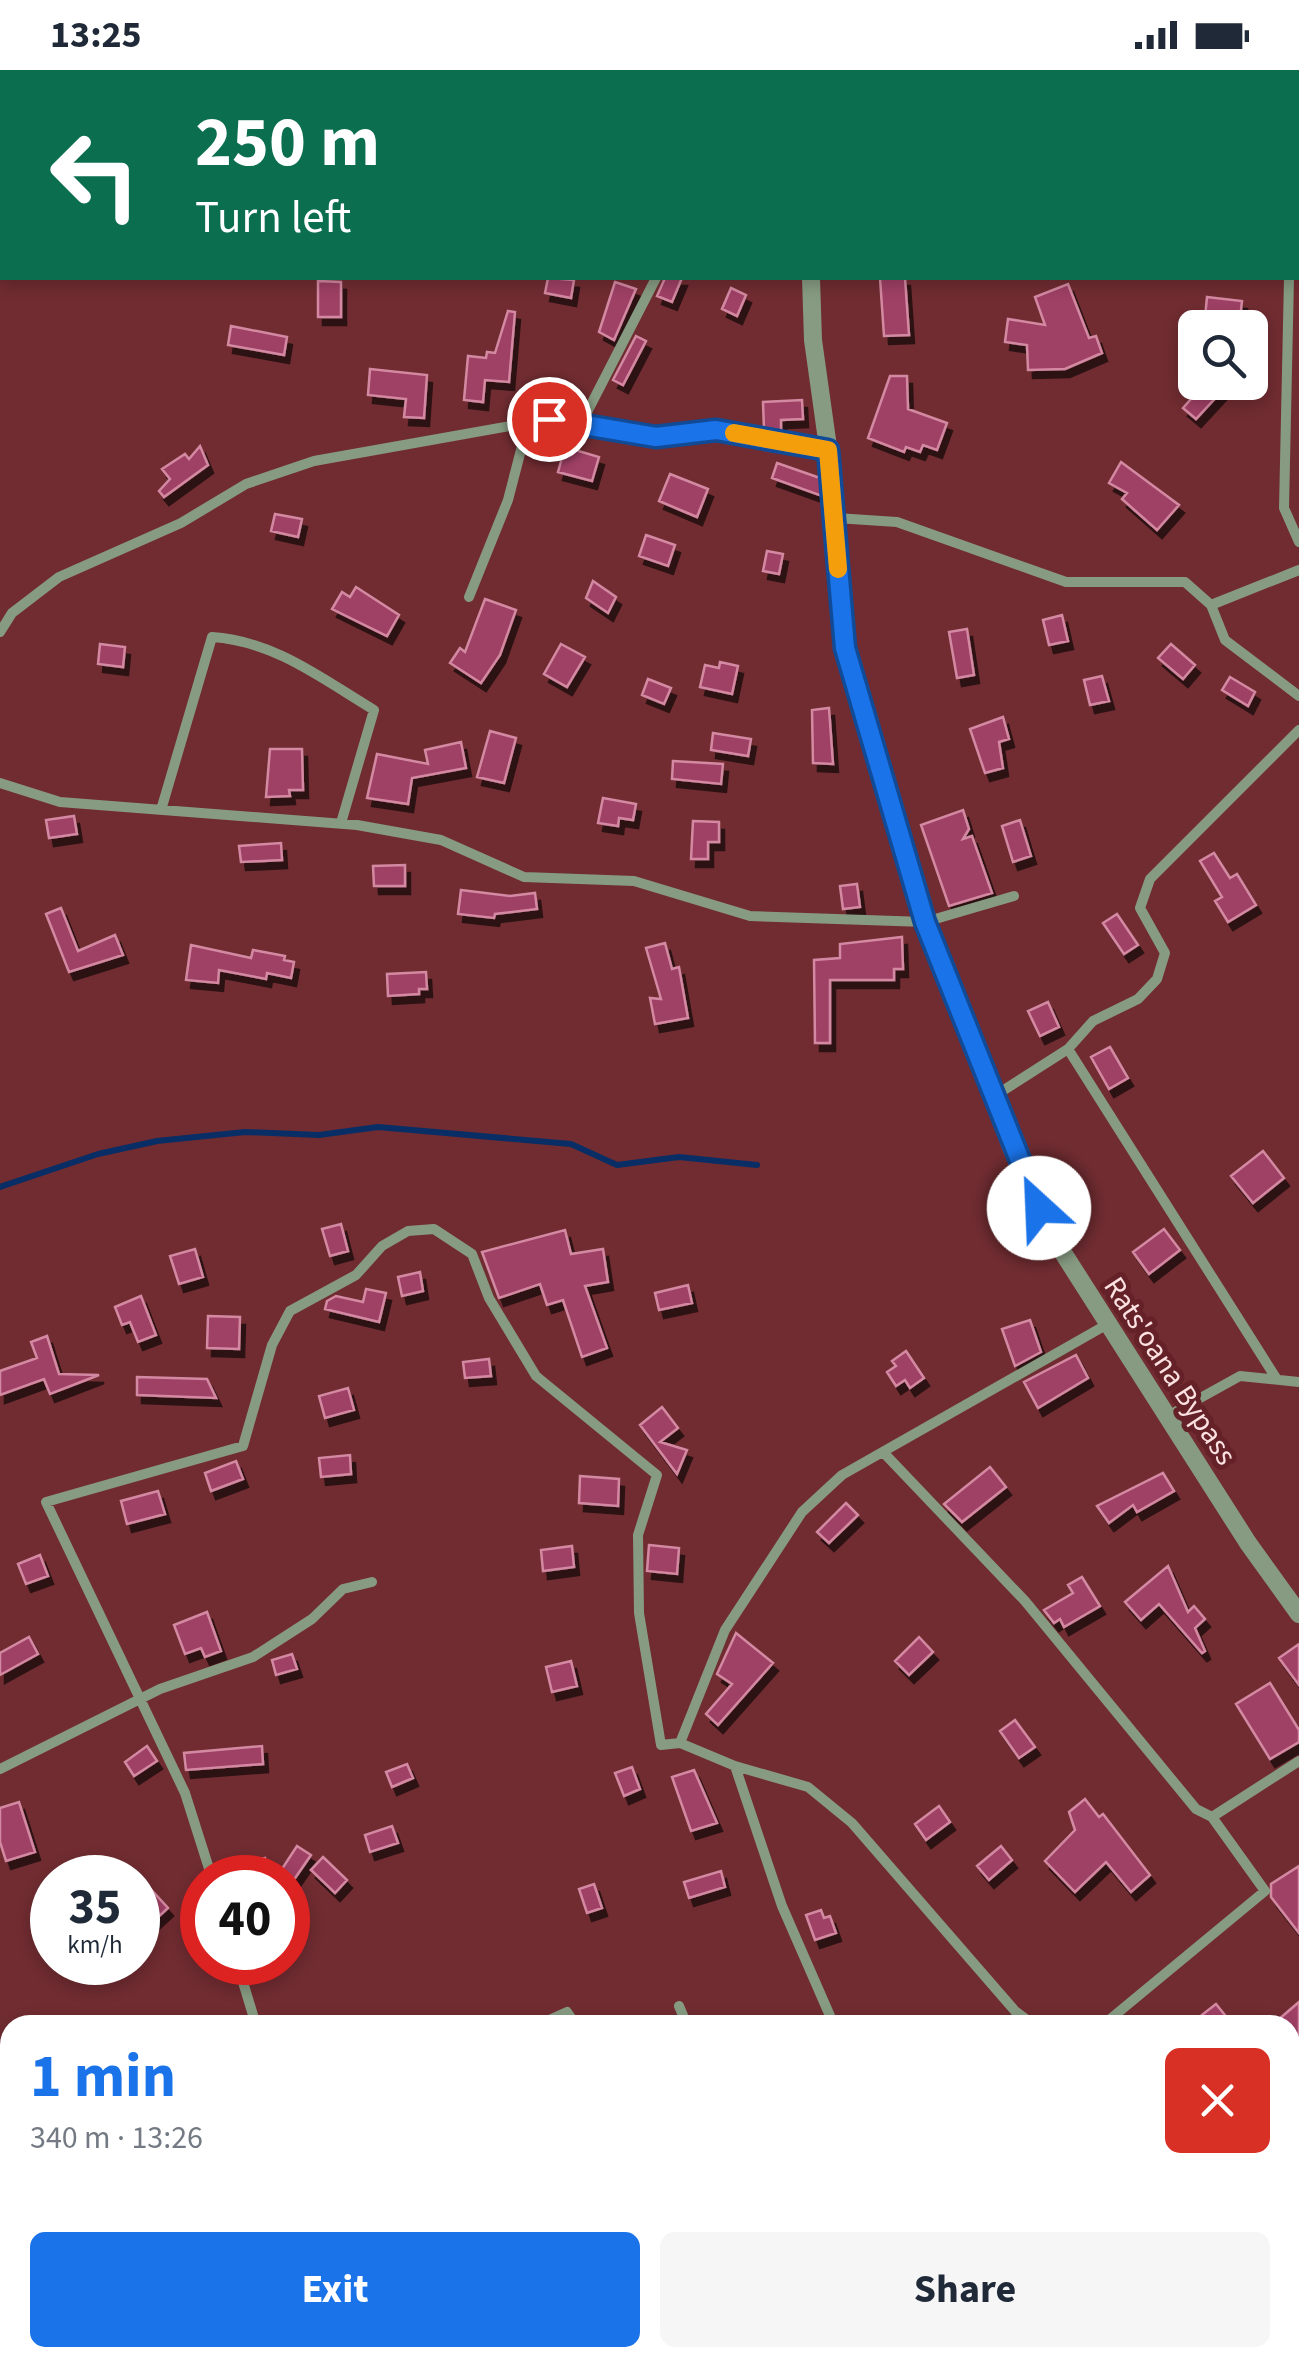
<!DOCTYPE html>
<html lang="en">
<head>
<meta charset="utf-8">
<style>
  :root { --surface:#fff; --page:#f6f6f7; --text:#1f2937; --muted:#747a83; --accent:#1a73e8 }
  body { margin:0; font-family:"Source Sans 3",sans-serif; background:var(--page); color:var(--text); height:100vh; display:flex; flex-direction:column; font-size:38px; white-space:nowrap }
  * { box-sizing:border-box; margin:0 }
  p { font-size:32px; color:var(--muted) }
  .icon { flex:none; width:55px; height:55px; fill:none; stroke:currentColor; stroke-width:2; stroke-linecap:round; stroke-linejoin:round }
  .map { position:relative; flex:1; overflow:hidden }
  .details { position:absolute; left:0px; top:1945px; width:1300px; height:352px; display:flex; flex-direction:column; background:var(--surface); border-radius:30px 30px 0 0; box-shadow:0 5px 15px #0003 }
  .details>* { flex:none }
  .banner { position:absolute; left:0px; top:0px; width:1300px; height:210px; box-shadow:0 5px 15px #0003; background:#0b6e4f; color:#fff; overflow:hidden }
  .fabs { position:absolute; left:1178px; top:240px; display:grid; gap:20px }
  .fabs a { display:grid; place-items:center; width:90px; height:90px; border-radius:15px; background:var(--surface); box-shadow:0 5px 15px #0003; font-size:50px }
  .speed { position:absolute; left:30px; top:1785px; display:flex; gap:20px; font-size:50px; font-weight:700; text-align:center }
  .speed>* { display:grid; place-content:center; width:130px; height:130px; border-radius:50%; background:var(--surface); box-shadow:0 5px 15px #0003; line-height:1 }
  .speed small { font-size:25px; font-weight:400 }
  .speed .limit { border:15px solid #d22; background:#fff; color:#111 }
  .pin { position:absolute; display:grid; place-items:center; width:85px; height:85px; color:#fff; margin:-42px; border:5px solid #fff; border-radius:50%; box-shadow:0 2px 10px #0007 }
  .me { position:absolute; width:110px; margin:-55px; rotate:335deg; stroke-linejoin:round; filter:drop-shadow(0 0 8px #0008) }
  .turn { display:flex; align-items:center; gap:35px; height:210px; padding:0 30px; font-size:45px }
  .turn .icon { width:130px; height:130px; stroke-width:2.5 }
  .turn b { display:block; font-size:70px; line-height:85px }
  .round { display:grid; place-items:center; flex:none; width:105px; height:105px; border-radius:15px; background:var(--page) }
  .headline { display:flex; align-items:center; justify-content:space-between; height:170px; padding:0 30px }
  h1 { font-size:60px; font-weight:700; line-height:75px; color:var(--accent) }
  .action { display:flex; gap:20px; margin-top:auto; padding:20px 30px }
  .action a { flex:1; height:115px; border-radius:15px; background:var(--accent); color:#fff; font-size:40px; font-weight:700; line-height:115px; text-align:center }
  .action a+a { background:var(--page); color:var(--text) }
  .status { display:flex; justify-content:space-between; align-items:center; height:70px; padding:0 50px; background:var(--surface); direction:ltr }
  .status svg { height:28px; fill:currentColor }
  .map>svg:first-child { display:block }
</style>
</head>
<body>
<div class="status"><b>13:25</b><svg viewBox="0 0 49 12"><path d="M0 12V9h3v3zM5 12V6h3v6zM10 12V3h3v9zM15 12V0h3v12zM26 1h20v11H26zM47 4h2v5h-2z"/></svg></div>
<div class="map">
<svg width="1299" height="2297" viewBox="0 0 1299 2297">
  <defs>
    <filter id="shadow"><feDropShadow dx="5" dy="8" stdDeviation="0" flood-color="#0009"/></filter>
  </defs>
  <rect width="100%" height="100%" fill="#702c31"/>
  <g fill="none" stroke-linecap="round" stroke-linejoin="round">
    <path stroke="#082e65" stroke-width="6" d="M224,2l2,-2
      M0,186l2,-3
      M0,1117l98,-33 59,-13 88,-9 74,3 59,-8 193,17 46,21 62,-8 78,8
      M0,2089l10,23
      M132,2288l6,9"/>
  </g>
  <path fill="#9f4065" stroke="#d489a2" stroke-width="2.5" filter="url(#shadow)" d="M548,208l26,2 -3,18 -26,-5z
    M665,208h17l-10,24 -15,-6z
    M880,208h25l4,57 -25,1z
    M318,211l23,1v35h-23z
    M615,212l21,7 -22,51 -15,-8z
    M1068,214l21,54 7,-2 6,17 -37,16 -37,1 -1,-25 -22,-3 3,-23 37,6 -10,-28z
    M731,218l15,7 -9,21 -15,-7z
    M1207,227l35,4 -3,27h-35z
    M508,241l7,1 -6,70 -24,-2 -2,22 -19,-2 4,-44 18,2 1,-6 8,1z
    M231,256l56,11 -3,18 -56,-10z
    M636,266l10,5 -23,44 -10,-5z
    M370,299l57,6 -3,43 -20,-1 2,-18 -38,-4z
    M890,306h17l1,33 39,14 -10,27 -14,-5 -3,7 -14,-5 -2,5 -36,-14z
    M1206,312l15,10 -25,27 -13,-11z
    M802,330l1,19 -22,1v11l-17,-1 -1,-28z
    M200,376l8,19 -44,32 -5,-6 11,-12 -8,-10 23,-15 4,5z
    M565,377l34,10 -7,24 -34,-9z
    M1121,392l58,43 -22,25 -35,-31 5,-6 -18,-10z
    M777,393l43,15 2,18 -50,-18z
    M670,404l38,15 -11,28 -38,-16z
    M275,444l27,5 -4,18 -27,-6z
    M646,465l29,10 -7,21 -29,-10z
    M767,481l16,3 -4,20 -16,-3z
    M593,511l23,16 -8,16 -22,-15z
    M356,517l43,28 -12,21 -55,-27 10,-17 8,5z
    M485,529l31,11 -16,45 -19,28 -31,-20 10,-15 5,4z
    M1062,545l6,26 -19,4 -6,-25z
    M967,559l7,46 -17,3 -8,-46z
    M100,574l25,3 -2,20 -25,-3z
    M561,574l24,13 -18,30 -23,-13z
    M1171,574l24,21 -12,14 -25,-21z
    M720,592l18,4 -6,28 -32,-7 5,-22 14,3z
    M1102,606l7,25 -19,4 -6,-25z
    M1230,607l25,15 -7,14 -26,-16z
    M648,609l23,9 -7,16 -22,-9z
    M829,638l4,56 -20,-1 -1,-53z
    M1003,647l6,22 -10,3 4,26 -18,5 -15,-44z
    M490,661l26,7 -12,45 -27,-6z
    M713,663l38,6 -3,17 -37,-6z
    M461,672l5,26 -54,10 -4,26 -41,-6 10,-44 51,10 -3,-14z
    M270,679h32l1,41h-14l1,6 -24,1z
    M673,691l50,3 -2,20 -49,-5z
    M603,728l33,6 -3,16 -14,-2 -1,8 -20,-3z
    M963,740l6,19 -6,10 9,-3 20,57 -43,13 -28,-81z
    M74,746l3,18 -28,4 -3,-18z
    M1020,750l11,36 -18,6 -11,-36z
    M693,751l26,1v20h-11v17h-17z
    M281,773l1,17 -41,2 -2,-16z
    M1214,783l16,25 7,-4 19,31 -28,17 -13,-21 7,-4 -22,-36z
    M405,795v21h-31l-1,-20z
    M857,814l3,23 -17,2 -3,-23z
    M461,820l49,6 25,-3 2,16 -42,5 -1,4 -36,-4z
    M61,838l17,43 37,-16 8,20 -54,17 -23,-58z
    M1117,844l21,31 -14,9 -21,-31z
    M902,867l1,32h-9v11h-64v63h-15l-1,-83 26,-2v-14z
    M665,873l7,26 7,-2 9,51 -33,6 -5,-26 11,1 -15,-51z
    M191,875l60,13 2,-8 32,6 -1,4 10,2 -3,16 -24,-5 -1,6 -47,-9 -1,13 -32,-3z
    M426,902l1,17h-8v5l-31,2 -1,-22z
    M1048,932l11,25 -19,9 -12,-25z
    M1110,977l18,31 -19,11 -18,-32z
    M1263,1081l21,27 -31,25 -22,-27z
    M341,1154l7,27 -18,5 -8,-27z
    M1164,1159l16,21 -31,24 -16,-22z
    M565,1160l6,24 32,-5 5,33 -23,4 22,62 -25,9 -19,-57 -16,5 -7,-21 -41,14 -17,-46z
    M195,1179l8,28 -24,7 -9,-28z
    M420,1202l3,19 -21,5 -4,-19z
    M688,1215l4,18 -33,7 -4,-17z
    M366,1219l20,4 -7,29 -54,-13 2,-8 9,-5 27,6z
    M141,1226l15,39 -18,7 -8,-20 -8,3 -7,-18z
    M208,1246l32,1 -1,32 -32,-1z
    M1030,1250l11,32 -26,14 -13,-37z
    M47,1266l12,38 40,1 -49,19 -6,-15 -44,16v-24l37,-13 -6,-16z
    M906,1281l18,27 -14,10 -5,-8 -9,6 -9,-14 9,-6 -4,-5z
    M1076,1285l12,23 -50,30 -14,-26z
    M489,1289l2,17 -26,2 -2,-16z
    M137,1307l70,2 9,19 -79,-3z
    M348,1318l6,22 -29,8 -6,-22z
    M662,1337l16,21 -18,14 27,8 -10,24 -37,-49z
    M350,1385l1,19 -30,3 -2,-19z
    M236,1391l7,18 -32,12 -6,-18z
    M990,1397l16,20 -44,35 -18,-18z
    M1163,1403l11,18 -37,21 -4,-7 -24,18 -12,-17z
    M580,1406l39,3 -1,27 -39,-3z
    M158,1421l7,23 -38,10 -6,-23z
    M846,1433l12,12 -29,28 -12,-11z
    M649,1475l30,3 -2,26 -30,-3z
    M572,1476l2,21 -31,4 -2,-21z
    M40,1485l8,21 -22,8 -8,-20z
    M1168,1496l20,46 6,-6 11,13 -10,9 10,23 -3,2 -43,-49 -18,16 -16,-18z
    M1082,1507l18,29 -36,21 -4,-8 -6,4 -10,-13 29,-17 -5,-8z
    M207,1542l14,39 -16,6 -4,-9 -16,6 -11,-29z
    M736,1563l37,30 -55,62 -12,-11 26,-30 -15,-10z
    M29,1567l9,17 -38,21v-22z
    M919,1567l14,15 -24,23 -14,-14z
    M1299,1574v41l-20,-27z
    M292,1584l5,15 -21,6 -4,-15z
    M571,1591l6,25 -25,6 -6,-25z
    M1270,1613l29,47v12l-29,17 -34,-55z
    M1015,1650l20,27 -16,11 -19,-27z
    M147,1676l10,15 -23,15 -9,-14z
    M262,1676l1,18 -77,6 -2,-17z
    M407,1694l6,14 -21,9 -6,-15z
    M632,1697l8,22 -16,7 -9,-23z
    M694,1700l23,53 -26,8 -19,-54z
    M1085,1729l14,18 4,-3 47,61 -19,17 -25,-30 -31,30 -30,-31 30,-31 -6,-18z
    M19,1732l16,50 -29,9 -6,-19v-34z
    M939,1736l11,16 -24,18 -11,-16z
    M392,1756l6,17 -28,9 -5,-17z
    M297,1776l14,9 -20,29 -3,-6 -10,-3z
    M1001,1776l11,14 -23,20 -12,-14z
    M323,1787l24,23 -12,13 -24,-23z
    M265,1788l4,15 -48,5 -3,-10z
    M1299,1796v67l-28,-36v-13z
    M721,1801l4,16 -36,11 -5,-16z
    M594,1814l8,24 -15,5 -8,-24z
    M147,1815l21,23 -13,12 -17,-18v-8z
    M821,1840l3,8 6,-2 6,17 -21,7 -9,-25z
    M1299,1932v43l-9,-11v-9l-12,-5z
    M1216,1934l17,21h-44z"/>
  <g fill="none" stroke-linecap="round" stroke-linejoin="round">
    <path stroke="#879b82" stroke-width="10" d="M989,0l3,2
      M1298,93h1
      M1289,208l-5,230 15,34
      M581,354l75,-146
      M836,448l61,4 169,60h119l26,23 88,-35
      M469,527l39,-97 20,-77
      M1211,535l14,35 74,56
      M0,562l12,-19 47,-36 122,-54 65,-39 68,-23 235,-42 107,18 60,-7 112,20
      M0,713l60,19 297,23 84,15 83,37 110,4 116,35 175,6 89,-26
      M161,740l51,-173c62,4 109,41 162,73l-33,113
      M1068,979l208,329
      M993,1027l75,-48 25,-28 45,-22 19,-20 8,-26 -25,-45 10,-29 149,-149
      M1166,1347l74,-41 59,6
      M883,1382l142,149 171,208 16,8
      M735,1696l73,21 44,36 163,188 19,14
      M0,1699l160,-80 93,-32 59,-38 31,-30 29,-7
      M212,1808l-27,-85 -139,-291 197,-56 29,-101 18,-34 66,-36 26,-29 26,-15 26,-2 38,25 17,44 47,78 121,99 -19,60 1,78 22,132 19,-2
      M237,1892l19,63
      M679,1936l8,19
      M538,1955l29,-13 9,13
      M834,1955l-52,-119 -47,-140 -55,-23 45,-113 77,-118 40,-37 264,-150
      M1103,1955l162,-134 -53,-74 87,-56
      M1290,2053l9,6
      M1290,2138l9,-11
      M411,2288l4,9
      M677,2288l6,9
      M818,2288l8,9
      M1018,2288l5,9"/>
    <path stroke="#879b82" stroke-width="18" d="M800,0l1,2
      M811,208l2,62 21,150 11,158 80,274 87,227 41,88 195,306 51,71"/>
  </g>
  <g fill="none" stroke-linecap="round" stroke-linejoin="round">
    <defs>
      <path id="route" d="M549,349l107,18 60,-7 112,20 17,198 80,274 114,286"/>
    </defs>
    <use href="#route" stroke="#114b97" stroke-width="25"/>
    <use href="#route" stroke="#1a73e8" stroke-width="18"/>
    <path stroke="#f59e0b" stroke-width="18" d="M734,363l94,17 10,119"/>
  </g>
  <g text-anchor="middle" dominant-baseline="central" stroke-width="10" stroke-linejoin="round" paint-order="stroke">
    <g font-size="30" fill="#fbe1e1" stroke="#642127">
      <text transform="translate(1170 1301) rotate(57)">Rats'oana Bypass</text>
    </g>
  </g>
</svg>
<div class="fabs">
<a><svg class="icon" aria-label="search" viewBox="0 0 24 24"><circle cx="10" cy="10" r="6"/><path d="M15 15l6 6"/></svg></a>
</div>
<div class="speed"><div>35<small>km/h</small></div><div class="limit">40</div></div>
<div class="pin" style="left:549px;top:349px;background:#d93025"><svg class="icon" aria-label="arrive" viewBox="0 0 24 24"><path d="M6 21V4h12l-3 4 3 4H6"/></svg></div>
<svg class="me" style="left:1039px;top:1138px" viewBox="-20 -20 40 40"><circle r="19" fill="#fff"/><path d="M0-13L10 11 0 6-10 11z" fill="#1a73e8"/></svg>
<div class="banner">
<div class="turn"><svg class="icon" aria-label="left" viewBox="0 0 24 24"><path d="M17 20v-9H6M10 6l-5 5 5 5"/></svg><div><b>250 m</b>Turn left</div></div>
</div>
<section class="details">
<div class="headline"><div><h1>1 min</h1><p>340 m · 13:26</p></div><a class="round" style="background:#d93025;color:#fff"><svg class="icon" aria-label="close" viewBox="0 0 24 24"><path d="M6 6l12 12M18 6L6 18"/></svg></a></div>
<div class="action"><a>Exit</a><a>Share</a></div>
</section>
</div>
</body>
</html>
